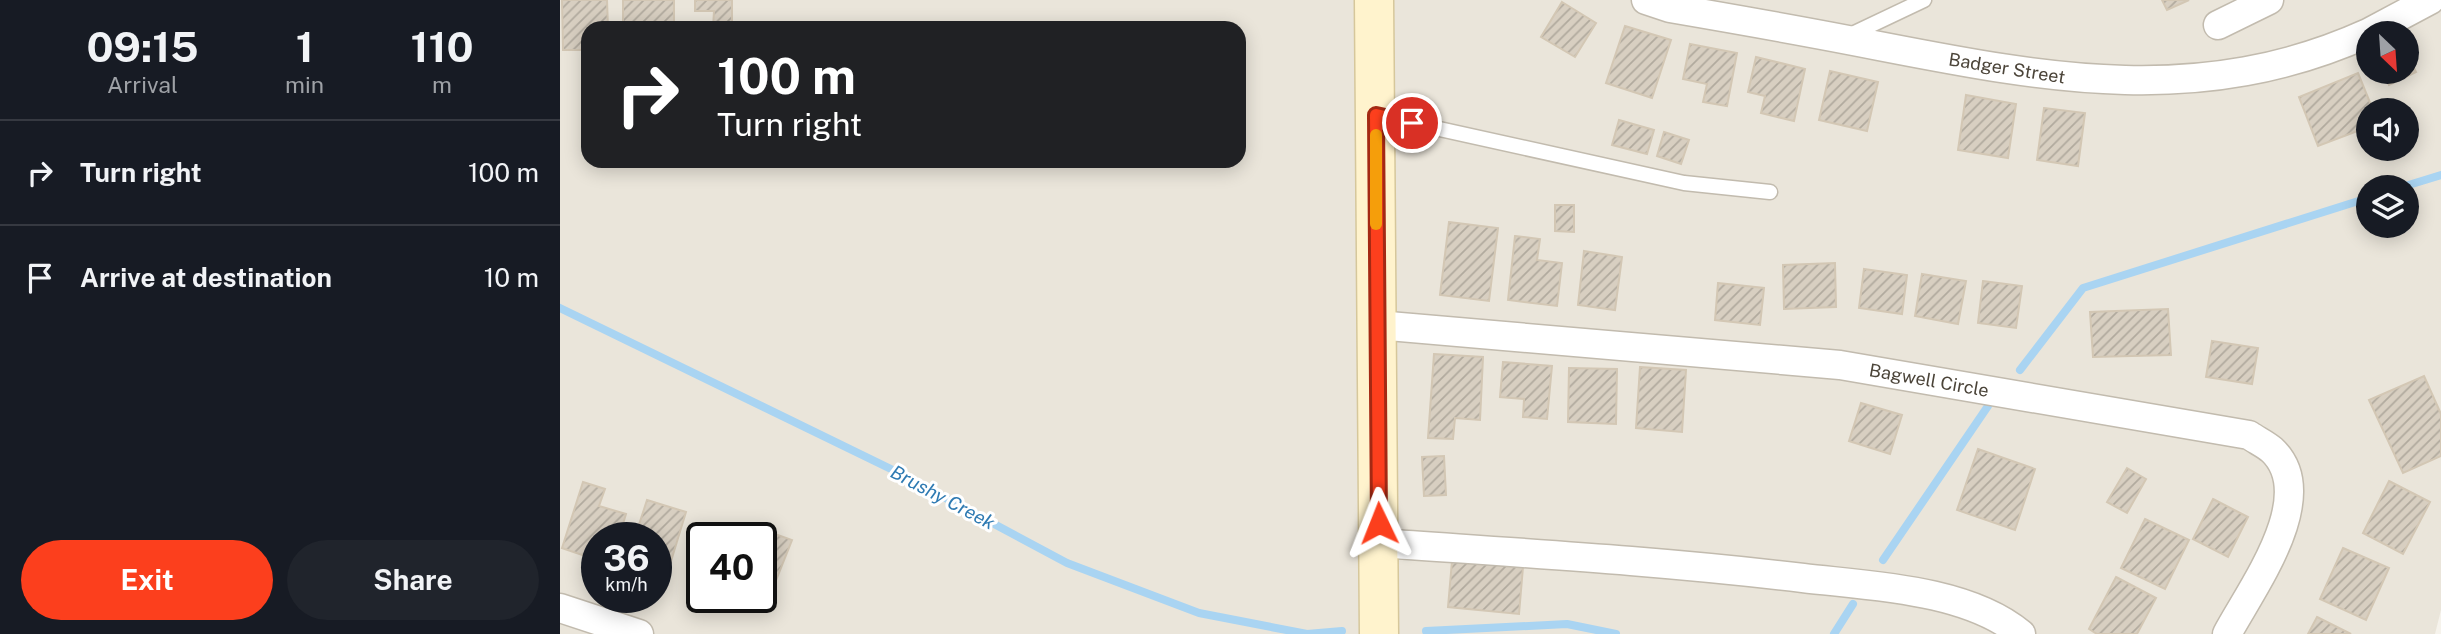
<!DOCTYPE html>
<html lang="en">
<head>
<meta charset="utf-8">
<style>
  :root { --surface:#171b24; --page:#20242c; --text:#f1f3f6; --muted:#9ea1a6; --line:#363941; --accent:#fc3f1d }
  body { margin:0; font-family:"Public Sans",sans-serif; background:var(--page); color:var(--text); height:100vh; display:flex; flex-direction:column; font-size:26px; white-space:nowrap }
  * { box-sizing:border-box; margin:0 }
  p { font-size:23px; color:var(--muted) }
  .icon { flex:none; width:38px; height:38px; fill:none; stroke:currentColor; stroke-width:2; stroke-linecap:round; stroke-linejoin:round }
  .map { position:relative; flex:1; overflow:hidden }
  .details { display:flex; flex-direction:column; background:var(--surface); width:560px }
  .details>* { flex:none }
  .top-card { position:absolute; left:21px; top:21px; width:665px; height:147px; border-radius:21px; box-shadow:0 4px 18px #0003; background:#202124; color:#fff; overflow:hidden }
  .needle { width:46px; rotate:155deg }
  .controls { position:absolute; left:1796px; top:21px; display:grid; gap:14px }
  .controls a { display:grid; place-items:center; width:63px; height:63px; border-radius:50%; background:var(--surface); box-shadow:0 4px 18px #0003; font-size:35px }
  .speed { position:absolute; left:21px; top:522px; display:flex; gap:14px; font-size:35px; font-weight:700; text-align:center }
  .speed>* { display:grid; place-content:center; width:91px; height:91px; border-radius:50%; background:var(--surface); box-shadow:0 4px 18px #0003; line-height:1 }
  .speed small { font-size:18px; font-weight:400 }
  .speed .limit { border:4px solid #111; border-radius:10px; background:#fff; color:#111 }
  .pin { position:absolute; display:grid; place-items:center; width:60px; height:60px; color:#fff; margin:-30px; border:4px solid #fff; border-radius:50%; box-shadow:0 2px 7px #0007 }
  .me { position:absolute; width:77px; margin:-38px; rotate:358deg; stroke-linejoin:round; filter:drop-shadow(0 0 5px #0008) }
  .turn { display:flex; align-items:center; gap:24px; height:147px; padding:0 21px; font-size:32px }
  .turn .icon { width:91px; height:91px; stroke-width:2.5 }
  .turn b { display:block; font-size:49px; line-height:60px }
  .eta { display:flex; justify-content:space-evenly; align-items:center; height:119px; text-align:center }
  .eta b { font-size:42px; font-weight:700; line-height:49px }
  .primary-button { display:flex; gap:14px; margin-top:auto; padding:14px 21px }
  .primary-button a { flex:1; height:80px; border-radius:42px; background:var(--accent); color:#fff; font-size:28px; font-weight:700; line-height:80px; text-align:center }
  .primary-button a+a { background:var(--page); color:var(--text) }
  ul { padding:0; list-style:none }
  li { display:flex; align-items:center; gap:21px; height:105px; padding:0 21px; border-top:2px solid var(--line) }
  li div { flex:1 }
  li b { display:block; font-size:26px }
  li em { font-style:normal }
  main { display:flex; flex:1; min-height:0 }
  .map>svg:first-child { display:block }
</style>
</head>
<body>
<main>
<section class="details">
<div class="eta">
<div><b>09:15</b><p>Arrival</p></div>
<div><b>1</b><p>min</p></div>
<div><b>110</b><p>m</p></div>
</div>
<ul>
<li><svg class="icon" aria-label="right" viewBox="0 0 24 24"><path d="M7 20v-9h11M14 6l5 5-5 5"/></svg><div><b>Turn right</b></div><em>100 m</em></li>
<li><svg class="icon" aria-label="arrive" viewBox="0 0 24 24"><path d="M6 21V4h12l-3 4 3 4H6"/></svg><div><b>Arrive at destination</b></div><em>10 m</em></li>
</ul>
<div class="primary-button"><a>Exit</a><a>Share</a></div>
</section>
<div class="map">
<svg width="1881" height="634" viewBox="0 0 1881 634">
  <defs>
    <pattern id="building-hatch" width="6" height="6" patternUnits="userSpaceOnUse" patternTransform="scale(1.75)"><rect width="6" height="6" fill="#d8cfc1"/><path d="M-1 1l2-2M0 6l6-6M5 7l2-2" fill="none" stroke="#b1aa9e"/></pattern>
  </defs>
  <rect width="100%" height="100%" fill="#f6f3ec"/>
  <path fill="#eae5da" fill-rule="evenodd" d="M0,0h1881v610l-6,24h-1875zM28,28h651v133h-651zM1808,33h38v39h-38zM1808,110h38v39h-38zM1808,187h38v39h-38zM37,537h59v60h-59zM142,537h59v60h-59z"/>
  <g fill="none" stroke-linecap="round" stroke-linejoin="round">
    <path stroke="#a9d4f2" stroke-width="8" d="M1842,187l39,-12
      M0,308l335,163 172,92 132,50 108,21 35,-3
      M1460,370l63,-82 285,-90
      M1323,560l105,-154
      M866,631l141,-7 49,10
      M1274,634l19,-30"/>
  </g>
  <path fill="url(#building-hatch)" stroke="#d3c7b4" stroke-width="2" d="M2,0h45l1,28h-20v22h-25z
    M63,0h51v28h-51z
    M135,0h37v28h-19l1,-17h-19z
    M1602,0h27l-22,10z
    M1002,2l34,21 -21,34 -34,-20z
    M1065,26l46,14 -19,58 -46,-15z
    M1130,44l47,9 -10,53 -24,-4 4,-18 -24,-5z
    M1846,52l10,20 -27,13 -6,-13h23z
    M1196,57l49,12 -11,52 -33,-8 4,-17 -17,-4z
    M1270,71l48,11 -11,49 -48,-11z
    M1798,73l15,37h-5v17l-50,19 -19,-49z
    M1406,95l50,9 -8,54 -50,-8z
    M1484,108l41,5 -7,53 -41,-6z
    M1059,120l35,10 -7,24 -35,-9z
    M1104,132l25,8 -8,24 -24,-8z
    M995,205h19v27l-19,-1z
    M889,222l49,6 -9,73 -49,-6z
    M955,236l25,3 -3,21 25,3 -5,43 -49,-6z
    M1024,251l38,6 -7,53 -37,-5z
    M1275,263l1,44 -52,2 -1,-44z
    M1304,269l43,6 -5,39 -43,-6z
    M1362,274l44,7 -8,43 -43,-8z
    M1423,281l39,5 -6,42 -38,-5z
    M1158,283l46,5 -4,37 -45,-5z
    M1608,309l3,46 -78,2 -3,-45z
    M1652,341l46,7 -6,36 -46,-7z
    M874,354l49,3 -3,63 -25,-2 -2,21 -25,-1z
    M943,362l49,4 -5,53 -24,-2 1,-18 -24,-2z
    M1080,367l46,3 -4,62 -46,-4z
    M1009,368l48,1 -1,55 -48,-2z
    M1864,376l17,38v42l-38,17 -34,-73z
    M1301,403l41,12 -12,39 -41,-13z
    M1418,449l57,20 -20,61 -58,-20z
    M884,456l2,39 -22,1 -2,-39z
    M1567,468l19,11 -19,34 -20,-11z
    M1829,481l41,21 -27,52 -40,-21z
    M23,482l22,7 -6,17 27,8 -7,23h-22v17l-8,-2 -1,5 -26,-9z
    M1653,499l35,18 -20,40 -35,-18z
    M87,500l39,12 -18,59 -12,-3v-31h-21z
    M1585,519l44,21 -24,49 -44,-21z
    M201,529l31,11 -23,58 -8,-3v-58h-3z
    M1783,548l46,20 -23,52 -46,-21z
    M892,561l71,6 -4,47 -71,-7z
    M1556,577l40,21 -19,36h-40l-8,-5z
    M1757,617l34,17h-43z"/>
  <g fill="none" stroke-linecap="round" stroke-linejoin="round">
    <defs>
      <path id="lane" d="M1286,37l78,-37
        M816,115l308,68 86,9"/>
      <path id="street" d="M1086,0l24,8c70,12 139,24 209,38 170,33 323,62 489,-13
        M1658,25l51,-25
        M1808,33l62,-33
        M817,325l463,40 409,70c7,5 16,9 23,15 49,46 -21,139 -45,184
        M820,543c141,10 283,18 423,35 68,8 164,11 218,56
        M0,608l79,26"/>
      <path id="secondary" d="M814,0l5,634"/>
    </defs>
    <use href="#lane" stroke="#c2bbae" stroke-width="17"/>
    <use href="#street" stroke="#c2bbae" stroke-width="31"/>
    <use href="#secondary" stroke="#d6c79b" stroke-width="41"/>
    <use href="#lane" stroke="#fff" stroke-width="14"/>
    <use href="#street" stroke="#fff" stroke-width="28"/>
    <use href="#secondary" stroke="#fff3cd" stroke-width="38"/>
  </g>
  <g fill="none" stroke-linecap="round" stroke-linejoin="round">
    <defs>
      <path id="route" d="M819,523l-3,-408 36,8"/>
    </defs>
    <use href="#route" stroke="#a42913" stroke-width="18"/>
    <use href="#route" stroke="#fc3f1d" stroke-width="12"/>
    <path stroke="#f59e0b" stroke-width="12" d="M816,135v89"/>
  </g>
  <g text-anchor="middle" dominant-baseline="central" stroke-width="6" stroke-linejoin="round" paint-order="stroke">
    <g font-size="18" fill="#4b4439" stroke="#fff">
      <text transform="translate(1447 68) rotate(9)">Badger Street</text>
      <text transform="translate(1369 380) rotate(10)">Bagwell Circle</text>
    </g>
    <g font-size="19" font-style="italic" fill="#2e7ab2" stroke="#fff">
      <text transform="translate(383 497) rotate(28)">Brushy Creek</text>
    </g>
  </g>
</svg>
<div class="controls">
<a><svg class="needle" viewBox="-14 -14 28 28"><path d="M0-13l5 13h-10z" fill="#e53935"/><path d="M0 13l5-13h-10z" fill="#9ea1a6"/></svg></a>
<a><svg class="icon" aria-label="sound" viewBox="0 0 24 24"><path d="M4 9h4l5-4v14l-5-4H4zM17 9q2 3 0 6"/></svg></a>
<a><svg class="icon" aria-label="layers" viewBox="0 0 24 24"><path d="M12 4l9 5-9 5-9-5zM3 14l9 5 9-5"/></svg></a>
</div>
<div class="speed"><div>36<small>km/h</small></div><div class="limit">40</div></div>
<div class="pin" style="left:852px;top:123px;background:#d93025"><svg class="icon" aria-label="arrive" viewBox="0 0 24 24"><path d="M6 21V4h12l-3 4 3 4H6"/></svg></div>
<svg class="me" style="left:819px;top:523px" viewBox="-20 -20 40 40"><path d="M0-17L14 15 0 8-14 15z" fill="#fc3f1d" stroke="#fff" stroke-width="4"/></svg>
<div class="top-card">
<div class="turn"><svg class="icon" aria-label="right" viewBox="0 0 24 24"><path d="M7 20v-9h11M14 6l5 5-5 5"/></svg><div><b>100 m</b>Turn right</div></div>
</div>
</div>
</main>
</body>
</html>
